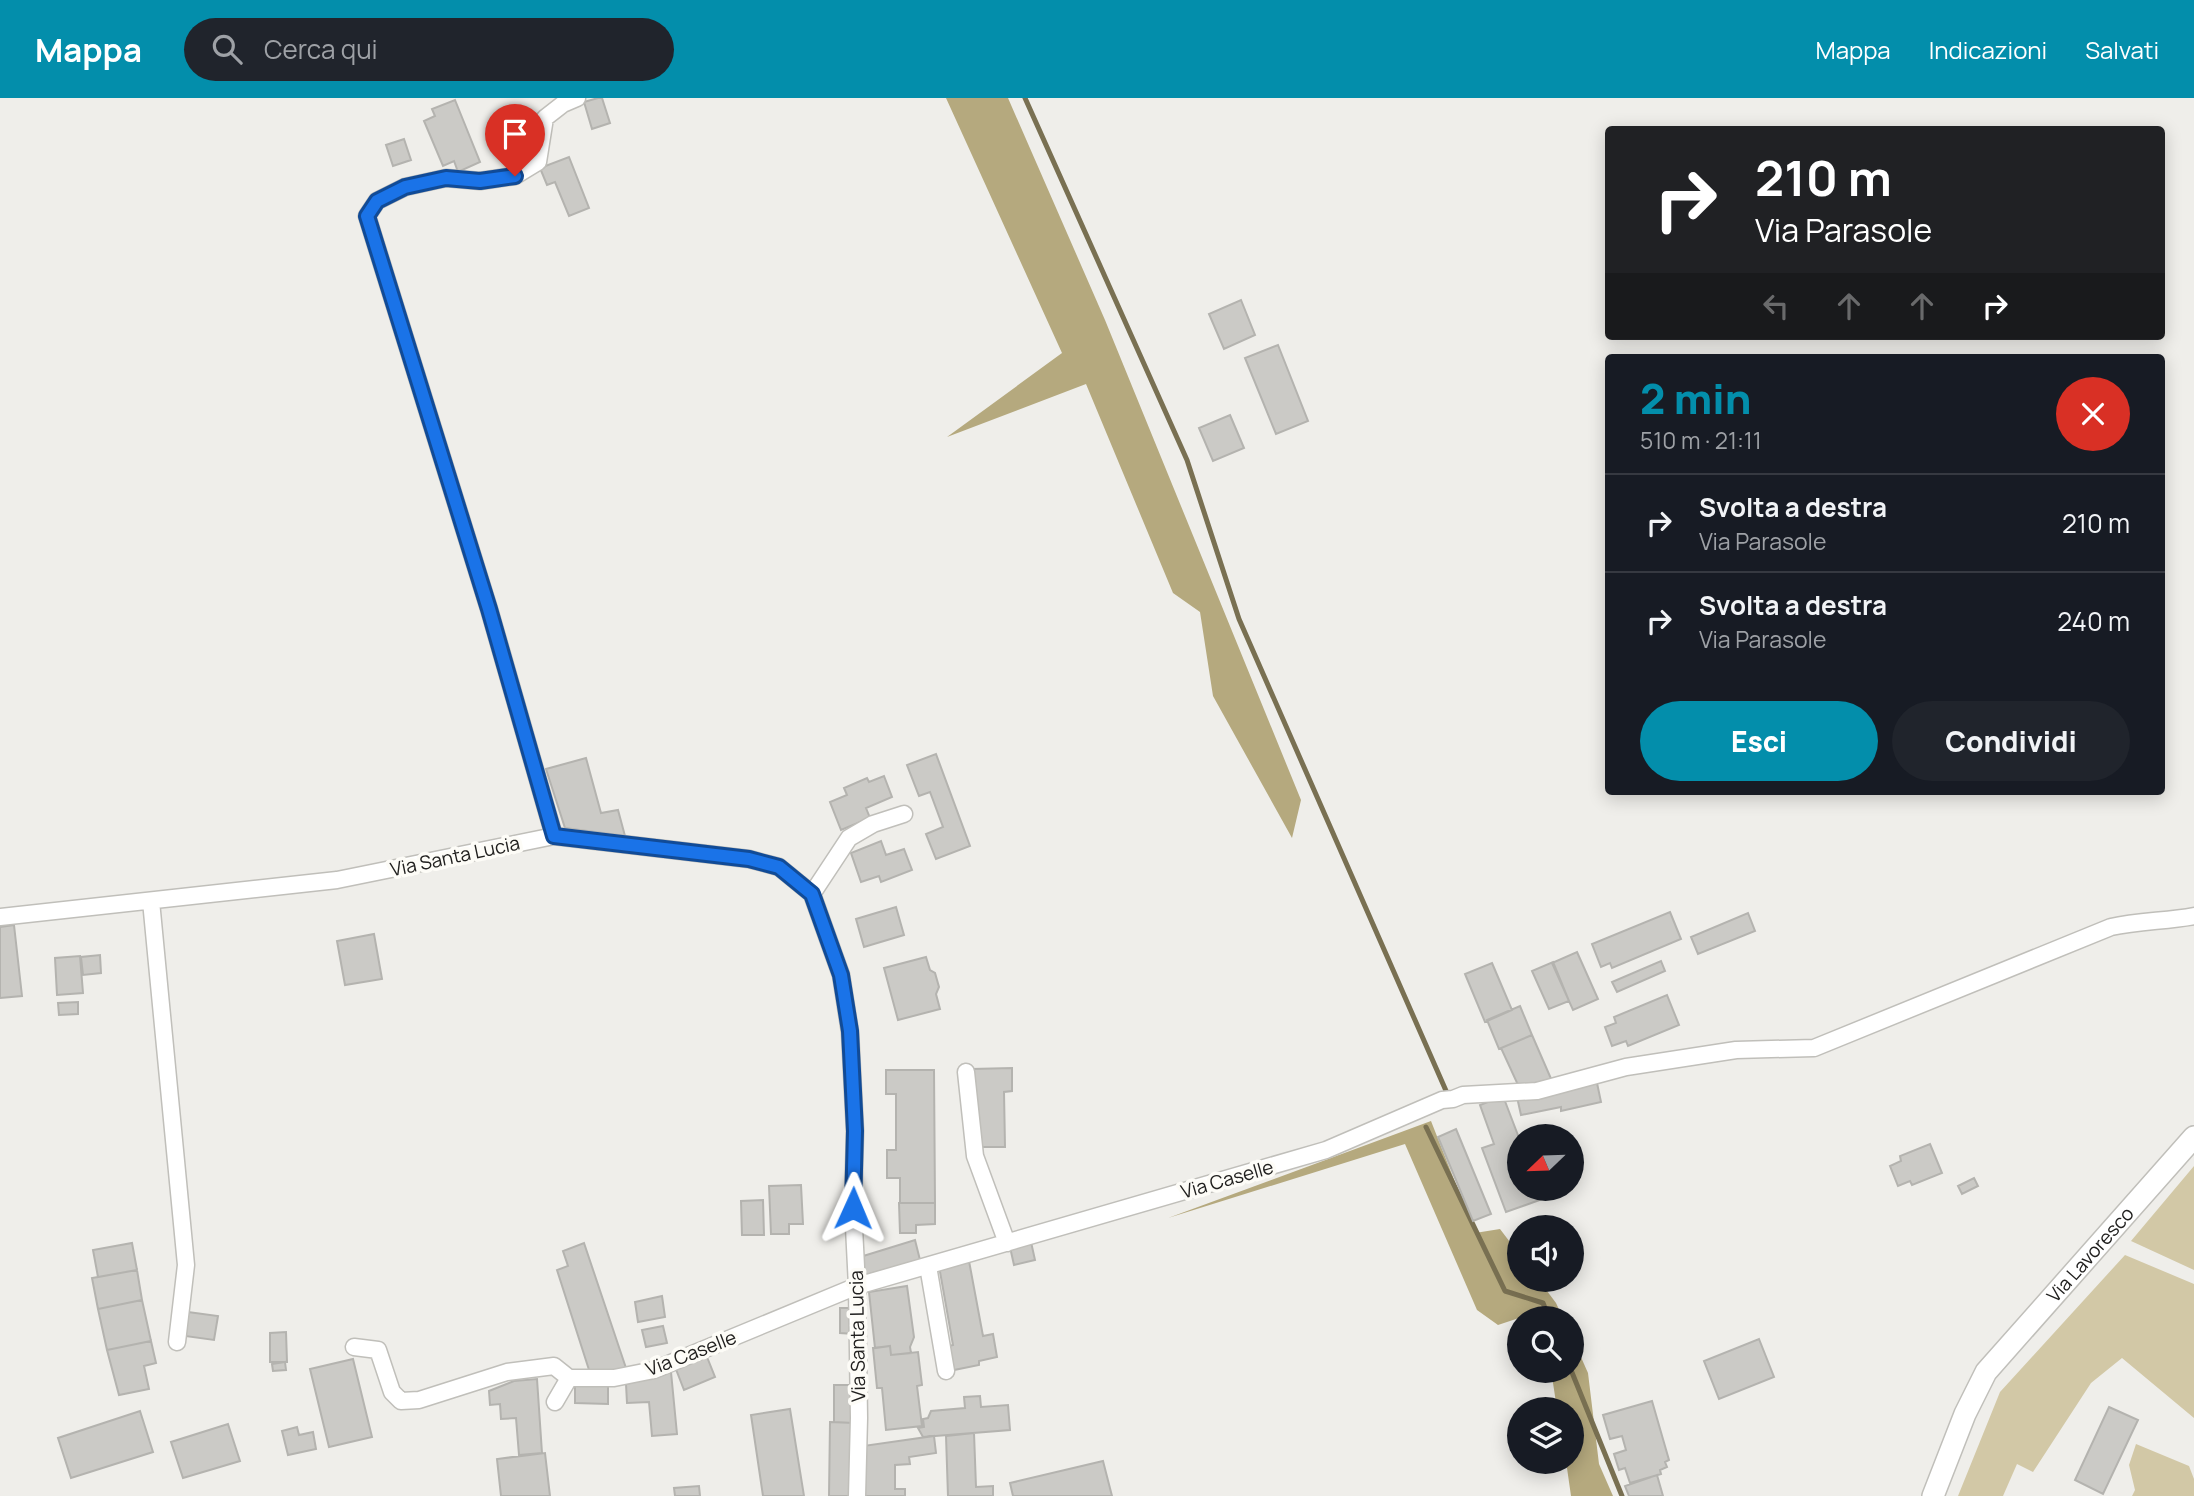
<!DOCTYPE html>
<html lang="it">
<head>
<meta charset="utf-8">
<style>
  :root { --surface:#171b24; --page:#20242c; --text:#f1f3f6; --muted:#9ea1a6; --line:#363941; --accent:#038eab }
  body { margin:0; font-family:Manrope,sans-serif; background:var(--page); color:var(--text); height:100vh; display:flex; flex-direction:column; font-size:26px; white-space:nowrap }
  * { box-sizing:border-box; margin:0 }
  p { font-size:23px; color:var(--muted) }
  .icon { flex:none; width:38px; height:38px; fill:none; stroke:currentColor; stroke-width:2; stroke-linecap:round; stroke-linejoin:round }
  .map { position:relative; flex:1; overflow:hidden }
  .panel { position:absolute; left:1605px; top:256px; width:560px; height:441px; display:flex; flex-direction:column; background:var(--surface); border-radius:7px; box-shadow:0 4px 18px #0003 }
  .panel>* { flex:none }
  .banner { position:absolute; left:1605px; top:28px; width:560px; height:214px; border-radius:7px; box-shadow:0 4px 18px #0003; background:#202124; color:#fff; overflow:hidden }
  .needle { width:46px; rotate:247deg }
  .buttons { position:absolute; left:1507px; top:1026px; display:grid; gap:14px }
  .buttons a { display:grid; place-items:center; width:77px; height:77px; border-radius:50%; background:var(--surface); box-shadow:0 4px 18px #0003; font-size:35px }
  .pin { position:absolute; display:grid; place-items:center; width:60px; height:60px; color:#fff; margin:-72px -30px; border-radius:50% 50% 50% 0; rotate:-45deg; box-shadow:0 0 7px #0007 }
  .pin .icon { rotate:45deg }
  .me { position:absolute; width:77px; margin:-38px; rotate:1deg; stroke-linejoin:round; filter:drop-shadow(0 0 5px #0008) }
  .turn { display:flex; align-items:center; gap:24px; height:147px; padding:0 35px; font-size:32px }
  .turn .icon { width:91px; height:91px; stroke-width:2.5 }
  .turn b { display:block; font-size:49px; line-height:60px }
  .lanes { display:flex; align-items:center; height:66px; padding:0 35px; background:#0003; justify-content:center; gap:35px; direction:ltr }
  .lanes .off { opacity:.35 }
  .round { display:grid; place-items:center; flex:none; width:74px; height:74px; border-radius:37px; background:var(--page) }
  .overview { display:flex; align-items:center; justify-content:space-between; height:119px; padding:0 35px }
  h1 { font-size:42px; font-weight:800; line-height:52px; color:var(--accent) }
  .action { display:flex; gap:14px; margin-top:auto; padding:14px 35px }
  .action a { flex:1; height:80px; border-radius:42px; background:var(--accent); color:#fff; font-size:28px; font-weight:800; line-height:80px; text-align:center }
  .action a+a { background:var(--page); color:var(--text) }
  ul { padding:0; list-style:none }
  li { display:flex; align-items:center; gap:21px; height:98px; padding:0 35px; border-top:2px solid var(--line) }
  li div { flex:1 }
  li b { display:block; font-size:26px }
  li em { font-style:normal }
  header { display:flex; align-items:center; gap:42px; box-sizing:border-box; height:98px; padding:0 35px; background:var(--accent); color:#fff }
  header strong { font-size:33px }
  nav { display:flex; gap:38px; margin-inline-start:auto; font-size:24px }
  .search { width:490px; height:63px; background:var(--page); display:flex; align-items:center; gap:18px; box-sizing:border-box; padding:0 24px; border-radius:38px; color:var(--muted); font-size:26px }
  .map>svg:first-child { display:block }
</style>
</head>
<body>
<header>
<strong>Mappa</strong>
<div class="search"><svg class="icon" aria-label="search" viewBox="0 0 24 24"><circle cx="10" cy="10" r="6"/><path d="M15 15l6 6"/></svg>Cerca qui</div>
<nav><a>Mappa</a><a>Indicazioni</a><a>Salvati</a></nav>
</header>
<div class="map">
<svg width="2194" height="1398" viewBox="0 0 2194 1398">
  <rect width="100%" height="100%" fill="#efeeea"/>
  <path fill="#d2c8a6" d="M2194,1068v104l-63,-29z
    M2125,1157l69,29v134l-72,-60 -31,25 -58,89 -16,-8 -14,32h-45l42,-104z
    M2136,1346l53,22 5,13v17h-62l3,-6 -6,-25z"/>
  <path fill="#b5a97e" d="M946,0h62l97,222 196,480 -9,38 -79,-142 -13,-84 -27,-19 -87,-209 -139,53 115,-84z
    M1431,1023l44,112 25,-4 19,25v25h19l18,24 7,15h-44l-21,7 -21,-15 -72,-166 -237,74z
    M1572,1239l16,36 11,91 14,32h-42l-5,-35h6v-52h-15l-6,-39h21z"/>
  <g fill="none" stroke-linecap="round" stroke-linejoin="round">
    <path stroke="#797052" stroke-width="5" d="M1025,0l162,362 52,159 208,474
      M1426,1029l79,164 38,12 6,15
      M1571,1272l51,126"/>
  </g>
  <path fill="#cbcac6" stroke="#b4b3af" stroke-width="2" d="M598,0h4l8,25 -18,6 -8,-27z
    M455,2l25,62 -22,10 -4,-11 -11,5 -19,-45 11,-5 -3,-7z
    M404,41l7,21 -18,6 -7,-21z
    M569,59l20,51 -20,8 -14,-34 -8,3 -7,-17z
    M1241,202l14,35 -31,14 -15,-35z
    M1278,247l30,76 -32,13 -31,-76z
    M1230,317l14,33 -31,13 -14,-33z
    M936,656l34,92 -34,13 -10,-25 17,-7 -13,-35 -11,4 -12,-31z
    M586,660l15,55 17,-3 7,26 -60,-8 -19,-59z
    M884,678l8,21 -26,11 4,10 -29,12 -11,-28 17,-7 -3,-7 23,-10 2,4z
    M881,743l5,14 18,-6 8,21 -31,12 -2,-6 -18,6 -10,-29z
    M896,809l8,28 -40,12 -8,-28z
    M1670,814l11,27 -69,29 -2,-5 -9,4 -9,-23z
    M1748,815l7,18 -57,23 -7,-17z
    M14,827l8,71 -22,2v-71z
    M374,836l8,45 -37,6 -8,-44z
    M1577,854l21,47 -25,11 -21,-47z
    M100,857l1,18 -18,2 -2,-18z
    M80,858l3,37 -26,2 -2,-37z
    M926,859l4,13 5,3 4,14 -3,7 4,15 -42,11 -14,-52z
    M1661,863l4,10 -48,21 -5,-10z
    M1553,864l16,39 -20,8 -17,-38z
    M1492,865l20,47 -27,12 -20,-48z
    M1667,897l12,30 -51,21 -2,-5 -14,5 -7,-19 11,-4 -2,-6z
    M78,904v12l-19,1 -1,-12z
    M1520,908l12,29 -33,14 -12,-29z
    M1532,937l20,46 -34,4 -17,-37z
    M1012,970v23l-8,1 1,55h-28l-1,-56h-3l-1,-22z
    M886,972h48l1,133h-35v-25h-13v-28h9v-56h-10z
    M1597,985l4,19 -40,9v-4l-40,8 -4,-18z
    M1503,998l16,42v50h29l3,8 -45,16 -24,-64 12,-4 -14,-39z
    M1456,1031l35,85 -18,7 -35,-84z
    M1930,1046l12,29 -30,12 -2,-4 -12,5 -8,-20 11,-5 -1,-5z
    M1974,1080l4,8 -16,8 -4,-8z
    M801,1087l2,39h-14v10h-18l-2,-48z
    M763,1102l1,35h-22l-1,-34z
    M899,1105h36v21l-19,1v8h-16z
    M915,1142l5,20 -58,16 -2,-19z
    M1031,1144l4,18 -21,5 -4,-18z
    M132,1145l5,27 -39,7 -5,-27z
    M584,1145l42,125 -26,8 -10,-3 -33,-103 11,-4 -5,-15z
    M969,1163l14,75 10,-2 4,23 -18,4v4l-25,5 -5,-24 4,-1 -14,-79z
    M137,1172l5,30 -44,9 -6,-31z
    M907,1188l7,51 -4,10 1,6 -20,2 -1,-9 -15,2 -6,-56z
    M662,1198l3,21 -27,5 -3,-20z
    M142,1202l9,41 -44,9 -9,-41z
    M840,1210h14v26l-14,-1z
    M188,1214l30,4 -4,24 -29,-4z
    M663,1228l4,17 -21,4 -4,-17z
    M286,1234l1,30h-17v-29z
    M1759,1241l15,38 -55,22 -15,-38z
    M151,1243l5,22 -12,3 5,23 -30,6 -12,-45z
    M890,1248l1,9 27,-3 4,33 -5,1 5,40 -36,4 -4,-42h-5l-4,-40z
    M705,1254l10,25 -31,13 -10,-26z
    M353,1261l19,78 -43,10 -19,-78z
    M285,1264l1,8 -13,1 -1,-7z
    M671,1274l6,62 -25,2 -3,-34 -22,1 -1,-19z
    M537,1281l5,74 -23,2 -3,-37 -15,1 -1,-15 -10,1 -1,-14 25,-10z
    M575,1287h33v19l-33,-1z
    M834,1287h21l-1,38 -20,-1z
    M980,1298l1,11 27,-2 2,25 -87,7 -5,-9 6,-1 -1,-8 5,-1 3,-7 34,-3 -1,-11z
    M1652,1303l17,59 -4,2 2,5 -7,3 1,4 -31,9 -5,-15 -6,2 -5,-16 12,-4 -4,-14 -12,3 -7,-24z
    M2109,1309l29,13 -35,74 -28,-14z
    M790,1311l14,87h-41l-12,-81z
    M140,1313l13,41 -82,26 -13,-40z
    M830,1324l24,1 -2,73h-23z
    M228,1326l12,37 -57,17 -12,-36z
    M297,1329l2,8 14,-3 3,17 -28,6 -6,-24z
    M974,1335l2,54 17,-1v10h-45l-2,-60z
    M934,1338l2,17 -27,4 1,7 -15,1v24h10v7h-42v-50z
    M545,1355l5,43h-49l-4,-37z
    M1103,1363l9,35h-99l-3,-13z
    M1657,1377l6,21h-34l-4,-10z
    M699,1388l1,10h-25l-1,-8z"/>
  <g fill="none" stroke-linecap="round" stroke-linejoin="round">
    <defs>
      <path id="minor" d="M554,738l-65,-227 -122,-393 10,-15 28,-14 41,-9 34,3 35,-5 23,-14 7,-44 18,-14 14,-6
        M812,796l37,-56 24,-14 31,-10
        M151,803l35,364 -9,77
        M0,819l337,-37 217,-44 195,23 30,8 33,27 29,81 9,57 5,99 -2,77 4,78 2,132 -2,78
        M966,974l9,84 32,87
        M928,1168l18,105
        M354,1249l24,3 14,42 9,9 18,-1 88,-28 47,-6 15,12
        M555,1304l14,-24h45l40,-8 203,-84 469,-136 116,-50 11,-1 10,-4 74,-4 89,-24 110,-17 78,-2 297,-121c28,-6 56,-6 83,-11"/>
      <g id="tertiary">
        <path id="s1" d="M1933,1398l32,-82 21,-42 208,-235"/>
      </g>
    </defs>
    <use href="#minor" stroke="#c0bfba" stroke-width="19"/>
    <use href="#tertiary" stroke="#c0bfba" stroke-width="24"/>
    <use href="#minor" stroke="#fff" stroke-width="16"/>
    <use href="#tertiary" stroke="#fff" stroke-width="21"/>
  </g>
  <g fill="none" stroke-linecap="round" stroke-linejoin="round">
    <defs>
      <path id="route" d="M515,78l-35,5 -34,-3 -41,9 -28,14 -10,15 122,393 65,227 195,23 30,8 33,27 29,81 9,56 5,100 -2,77"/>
    </defs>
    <use href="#route" stroke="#114b97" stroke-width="18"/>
    <use href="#route" stroke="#1a73e8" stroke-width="12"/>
  </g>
  <g text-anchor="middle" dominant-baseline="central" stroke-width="7" stroke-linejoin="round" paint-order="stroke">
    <g font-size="19" fill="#21201f" stroke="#fdfcf7">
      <text transform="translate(455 758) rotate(-12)">Via Santa Lucia</text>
      <text transform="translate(1227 1081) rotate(-16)">Via Caselle</text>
      <text stroke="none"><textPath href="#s1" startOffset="292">Via Lavoresco</textPath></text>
      <text transform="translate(857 1238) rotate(-91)">Via Santa Lucia</text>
      <text transform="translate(691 1255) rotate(-21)">Via Caselle</text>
    </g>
  </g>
</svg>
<div class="buttons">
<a><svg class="needle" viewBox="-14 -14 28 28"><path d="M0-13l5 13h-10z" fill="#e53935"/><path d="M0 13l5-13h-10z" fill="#9ea1a6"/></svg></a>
<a><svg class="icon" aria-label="sound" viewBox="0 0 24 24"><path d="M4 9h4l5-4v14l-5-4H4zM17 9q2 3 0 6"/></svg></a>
<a><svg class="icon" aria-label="search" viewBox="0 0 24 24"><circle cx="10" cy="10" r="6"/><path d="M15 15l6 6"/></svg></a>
<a><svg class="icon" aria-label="layers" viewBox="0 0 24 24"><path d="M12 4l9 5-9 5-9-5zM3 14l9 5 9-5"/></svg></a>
</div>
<div class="pin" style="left:515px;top:78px;background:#d93025"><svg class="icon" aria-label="arrive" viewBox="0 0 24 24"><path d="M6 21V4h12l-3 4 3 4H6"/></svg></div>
<svg class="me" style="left:853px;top:1110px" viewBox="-20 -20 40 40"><path d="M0-17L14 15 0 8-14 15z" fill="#1a73e8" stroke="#fff" stroke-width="4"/></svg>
<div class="banner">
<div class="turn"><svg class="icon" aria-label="right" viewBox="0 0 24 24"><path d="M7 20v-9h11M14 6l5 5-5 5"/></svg><div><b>210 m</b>Via Parasole</div></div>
<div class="lanes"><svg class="icon off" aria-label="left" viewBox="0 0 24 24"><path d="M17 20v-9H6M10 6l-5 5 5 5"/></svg><svg class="icon off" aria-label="ahead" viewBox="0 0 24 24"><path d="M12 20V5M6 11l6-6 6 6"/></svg><svg class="icon off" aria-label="ahead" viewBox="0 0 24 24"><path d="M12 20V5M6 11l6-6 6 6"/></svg><svg class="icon" aria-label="right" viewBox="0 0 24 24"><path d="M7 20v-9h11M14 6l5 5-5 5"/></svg></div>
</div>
<section class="panel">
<div class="overview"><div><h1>2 min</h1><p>510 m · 21:11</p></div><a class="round" style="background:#d93025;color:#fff"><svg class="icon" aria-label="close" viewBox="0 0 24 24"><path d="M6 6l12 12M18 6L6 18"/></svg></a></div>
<ul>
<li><svg class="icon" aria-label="right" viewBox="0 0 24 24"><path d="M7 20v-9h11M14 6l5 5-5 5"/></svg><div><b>Svolta a destra</b><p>Via Parasole</p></div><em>210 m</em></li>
<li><svg class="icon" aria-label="right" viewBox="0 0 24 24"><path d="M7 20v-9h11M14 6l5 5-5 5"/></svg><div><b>Svolta a destra</b><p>Via Parasole</p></div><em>240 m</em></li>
</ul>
<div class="action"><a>Esci</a><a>Condividi</a></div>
</section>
</div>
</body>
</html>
